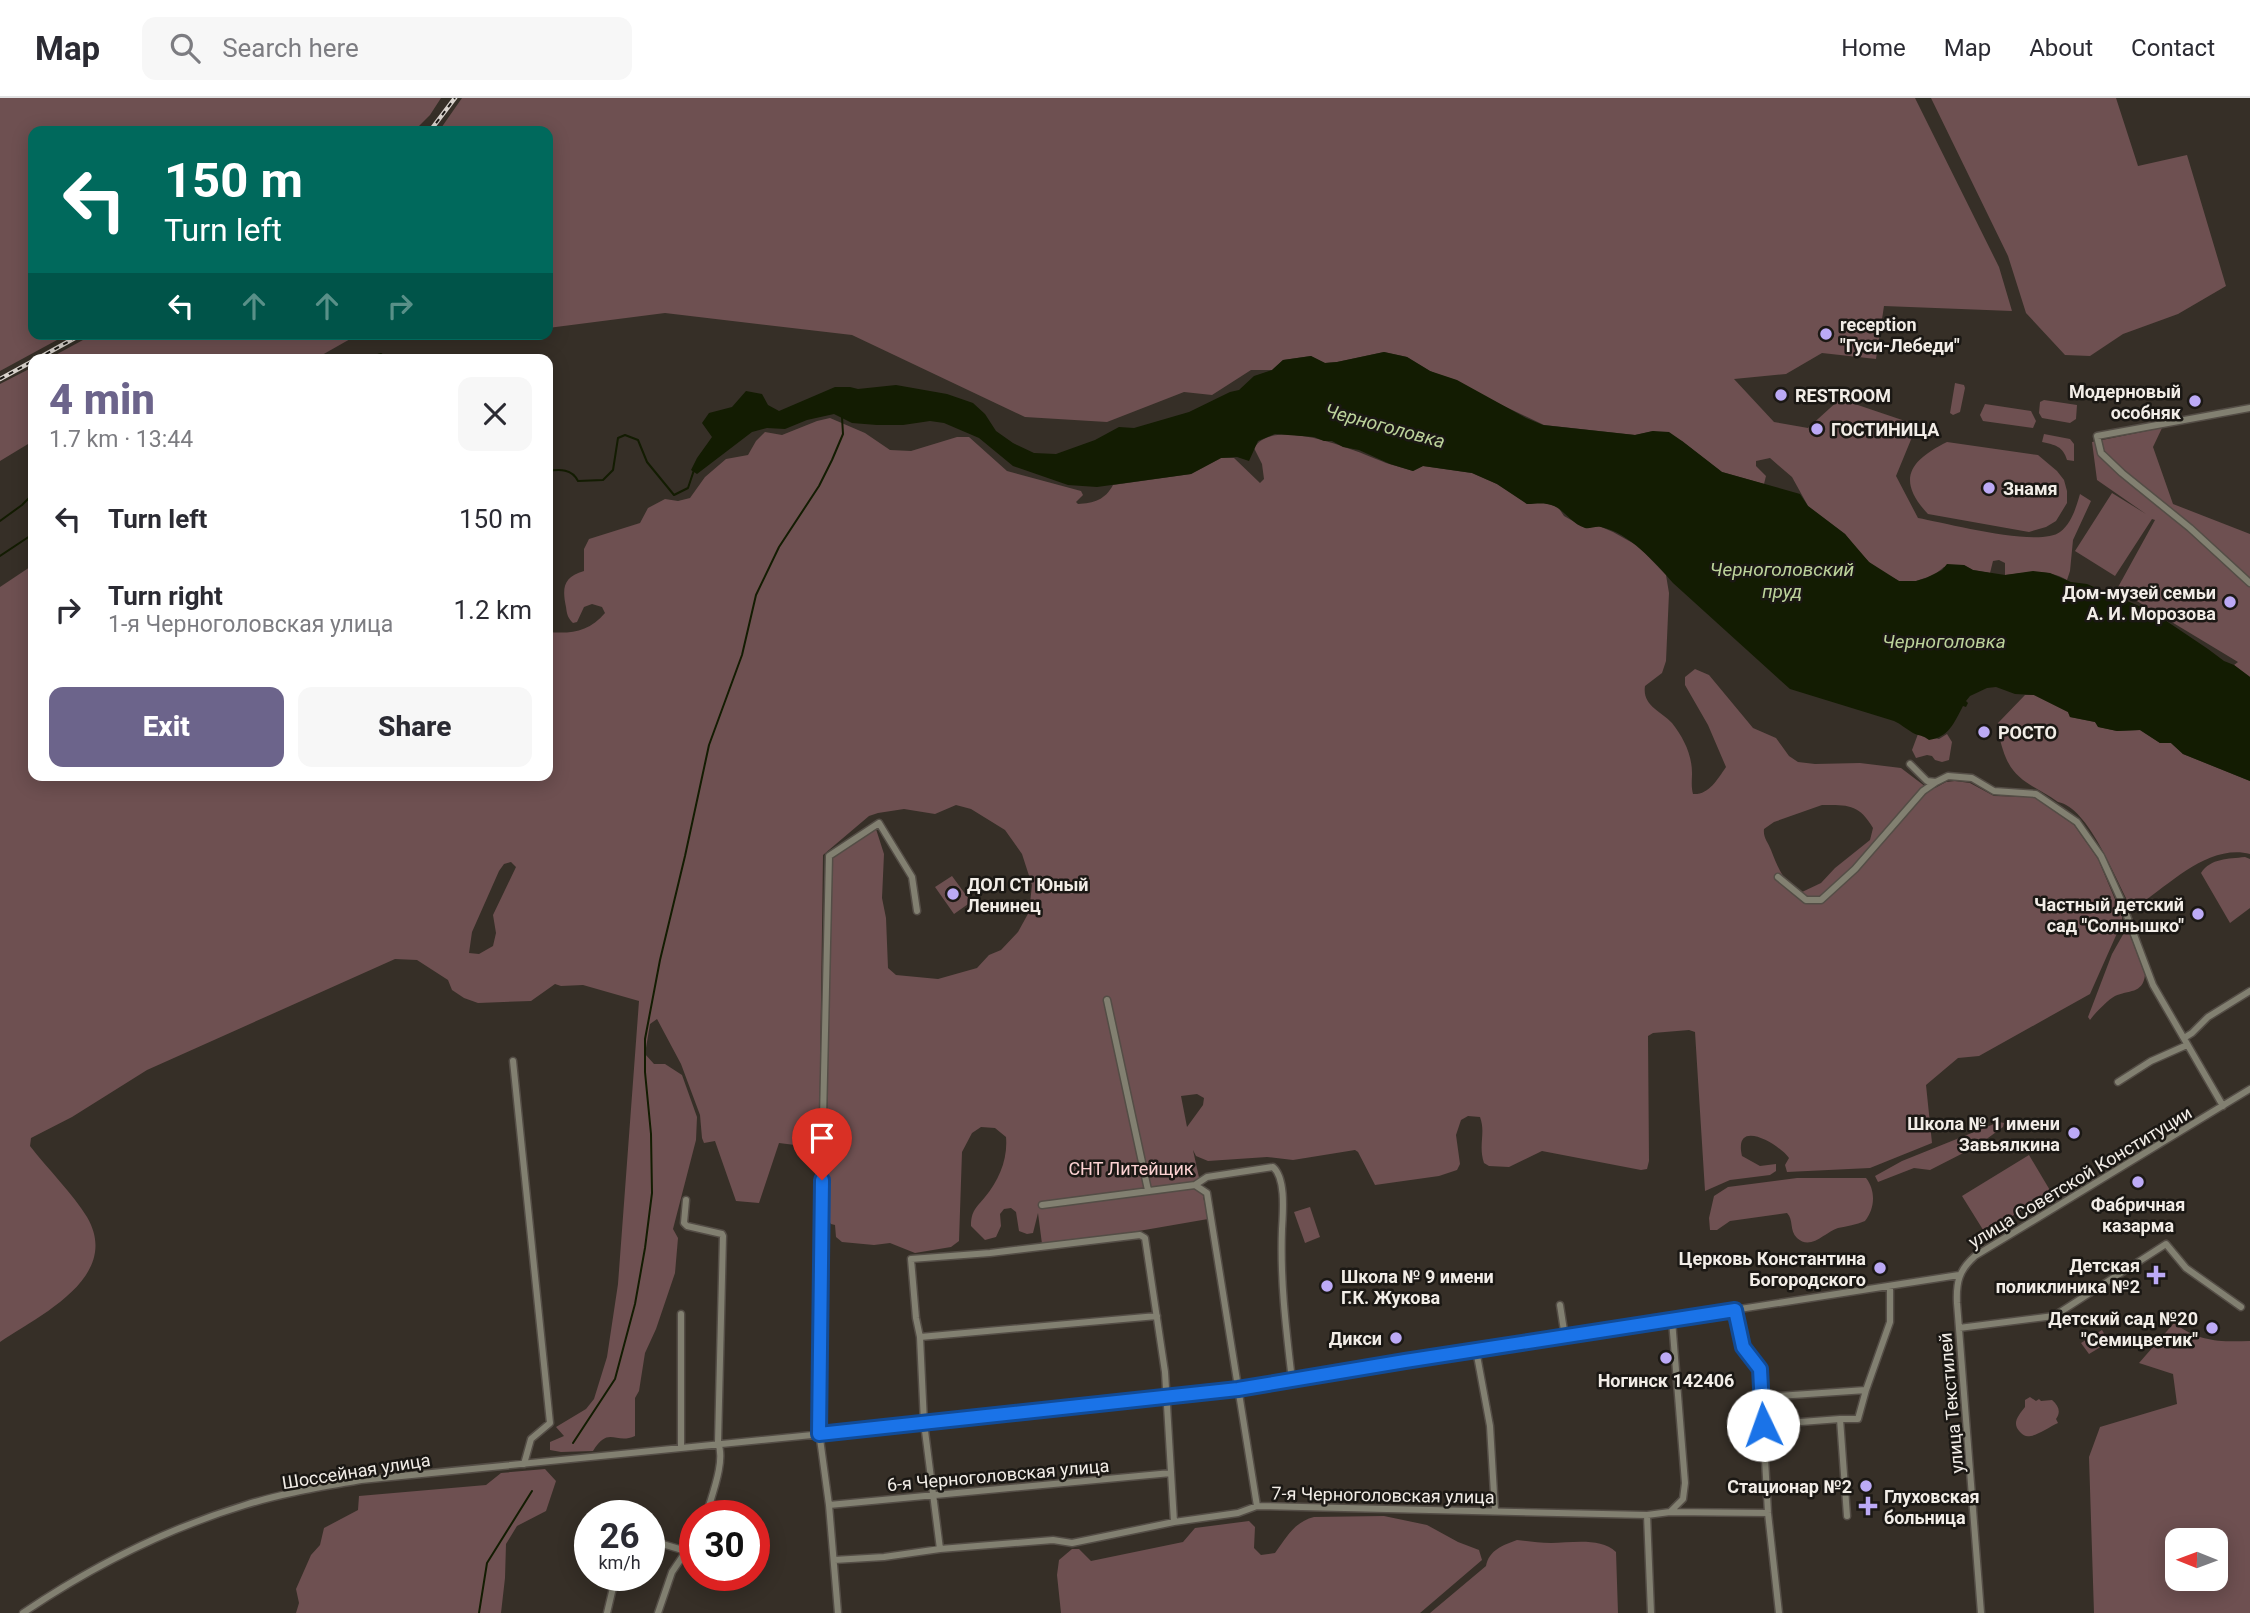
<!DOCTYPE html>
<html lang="en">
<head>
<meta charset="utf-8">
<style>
  :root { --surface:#fff; --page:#f7f7f7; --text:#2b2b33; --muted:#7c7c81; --line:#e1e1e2; --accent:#6c648b }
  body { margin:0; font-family:Roboto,sans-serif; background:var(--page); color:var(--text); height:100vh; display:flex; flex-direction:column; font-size:26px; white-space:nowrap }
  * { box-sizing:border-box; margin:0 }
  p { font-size:23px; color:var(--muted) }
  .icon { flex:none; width:38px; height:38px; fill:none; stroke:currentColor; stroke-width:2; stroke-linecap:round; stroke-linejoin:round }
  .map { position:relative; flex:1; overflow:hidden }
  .side { position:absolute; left:28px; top:256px; width:525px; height:427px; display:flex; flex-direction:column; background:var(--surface); border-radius:14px; box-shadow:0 4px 18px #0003 }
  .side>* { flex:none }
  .guide { position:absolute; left:28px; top:28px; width:525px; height:214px; border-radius:14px; box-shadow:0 4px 18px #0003; background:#00695c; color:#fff; overflow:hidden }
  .needle { width:46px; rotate:271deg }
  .controls { position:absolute; left:2165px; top:1430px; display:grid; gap:14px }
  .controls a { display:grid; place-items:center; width:63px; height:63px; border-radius:14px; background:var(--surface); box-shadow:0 4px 18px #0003; font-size:35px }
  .speed { position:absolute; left:574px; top:1402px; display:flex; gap:14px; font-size:35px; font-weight:700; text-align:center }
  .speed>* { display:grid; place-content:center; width:91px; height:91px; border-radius:50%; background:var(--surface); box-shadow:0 4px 18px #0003; line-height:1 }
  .speed small { font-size:18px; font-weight:400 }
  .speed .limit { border:10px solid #d22; background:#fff; color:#111 }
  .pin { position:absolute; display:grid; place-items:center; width:60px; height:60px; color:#fff; margin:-72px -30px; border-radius:50% 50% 50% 0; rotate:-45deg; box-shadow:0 0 7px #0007 }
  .pin .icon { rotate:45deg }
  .me { position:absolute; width:77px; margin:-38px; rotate:357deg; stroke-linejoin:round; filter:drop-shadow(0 0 5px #0008) }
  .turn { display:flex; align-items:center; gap:24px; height:147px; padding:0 21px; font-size:32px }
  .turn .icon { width:91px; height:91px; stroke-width:2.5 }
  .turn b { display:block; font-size:49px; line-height:60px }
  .lanes { display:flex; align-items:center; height:66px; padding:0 21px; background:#0003; justify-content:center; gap:35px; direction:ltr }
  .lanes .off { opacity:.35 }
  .round { display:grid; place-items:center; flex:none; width:74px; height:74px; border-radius:14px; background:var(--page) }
  .head { display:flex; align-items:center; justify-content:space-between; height:119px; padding:0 21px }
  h1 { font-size:42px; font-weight:800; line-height:52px; color:var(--accent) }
  .primary-button { display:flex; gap:14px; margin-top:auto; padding:14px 21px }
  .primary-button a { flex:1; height:80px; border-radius:14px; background:var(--accent); color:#fff; font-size:28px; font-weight:800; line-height:80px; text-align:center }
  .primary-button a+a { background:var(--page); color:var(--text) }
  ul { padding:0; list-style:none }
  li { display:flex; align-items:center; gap:21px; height:91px; padding:0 21px }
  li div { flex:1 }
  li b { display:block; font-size:26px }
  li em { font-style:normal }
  header { display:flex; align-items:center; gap:42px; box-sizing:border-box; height:98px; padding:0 35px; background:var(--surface); border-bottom:2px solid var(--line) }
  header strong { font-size:33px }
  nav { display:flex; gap:38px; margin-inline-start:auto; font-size:24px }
  .search { width:490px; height:63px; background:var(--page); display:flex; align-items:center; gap:18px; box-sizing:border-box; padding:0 24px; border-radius:14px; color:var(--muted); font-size:26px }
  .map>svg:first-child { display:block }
</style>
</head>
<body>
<header>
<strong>Map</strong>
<div class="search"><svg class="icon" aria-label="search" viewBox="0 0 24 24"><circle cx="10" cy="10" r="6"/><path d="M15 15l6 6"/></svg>Search here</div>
<nav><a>Home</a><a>Map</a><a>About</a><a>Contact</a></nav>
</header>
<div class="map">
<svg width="2250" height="1515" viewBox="0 0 2250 1515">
  <rect width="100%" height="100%" fill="#362f27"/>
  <path fill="#6e5051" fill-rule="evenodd" d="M0,0h441l-11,17 -16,16h-381v203h35l-68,37z
    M462,0h1453l84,169 13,44 -128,-5 -8,53 -54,-6 -36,21 -52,5 40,43 34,6 32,-29 77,26 -21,51 22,42c28,5 121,30 142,14 12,-9 16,-25 20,-38l11,7 -18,39 -3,31 -3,9c-20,-12 -40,-7 -62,-5v-12l-6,-3 -6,1 -3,12 -17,-3 -9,-5 -20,2 -10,8 -18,6h-17l-24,-13 -16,-16 -14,-18 -37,-28 -16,-29 -22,-19 -14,3v5l10,10 -2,8 -42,-12 -40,-31 -29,-10 -18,4 -91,-10 -114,-54 -23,-14 -23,-5 -47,10 -12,1 -14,-7 -28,4 -11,10h-21l-39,25 -28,-3 -77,30 -82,-5 -173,-82 -187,-22 -117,15v-197h-109z
    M1931,0h185l22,68 49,-11 39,131 -48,28 -55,20 -33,22 -25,-1 -39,-42 -18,-57z
    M94,236h265l-37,21 -15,4h-259z
    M33,269v74l-33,20v-77z
    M1955,285l9,2 1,3 -5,24 -7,3 -3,-2z
    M2044,302l33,5 -1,14 -6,4 -28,-5 -3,-5 1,-11z
    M1985,306l46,7 5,10 -3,7 -50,-7 -3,-6z
    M830,320l35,15 25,17 21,1 46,-14h12l38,34 74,20 2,4 -7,7 2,2c16,-1 27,-4 35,-19l78,-11 30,-16h13l26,25 4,-4 -2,-15 -8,-16c21,-33 104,4 132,15 9,3 18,5 27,8l10,-5 49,7 25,11 30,20 13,-2 12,3 6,2 6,9 16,9 19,1 14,6 25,14 28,29 3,18 -3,68 -4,12 -17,13c-3,20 16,25 27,37 11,14 20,31 20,50 0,8 -1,13 1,21 16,1 24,-14 33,-27l-18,-42 -23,-40v-8l10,-8 14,6 44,53 23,10 13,18 9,6 17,2 45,-1 41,5 25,19 9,1 11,-6 9,-1 15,2 24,13 40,1 40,28 24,34 24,57v6l-32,72 -111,62 -21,2 -32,27 6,58 -62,25 -83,4 -2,-7 4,-7c-10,-14 -56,-41 -47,-2l18,10 16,-2v7l-6,4 -40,5 -25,11 -10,-159 -6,-2 -36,3 -5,3 1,125 -2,8 -6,1 -99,-19 -33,16 -20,-1 -5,-3c-6,-18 2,-30 -4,-46l-12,-1 -7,4 -5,15 4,29 -3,6 -18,6 -64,9 -17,-33 -3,-2 -62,10 -26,-3 -59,4 -12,-5 -3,-6 15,69 -75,13 -91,12 -4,-31 -5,20 -6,1 -8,-3 -3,-19 -5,-4 -7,1 -4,5 1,12 -5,11 -11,3 -14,-14c0,-15 5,-18 14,-29 14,-17 23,-38 21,-60l-11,-9 -14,-1 -9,6 -10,19 -3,89 -8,6 -36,6 -25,-10 -16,2 -32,-3 -6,-5 -1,-12 -4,-1 -6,-8 7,-358 44,-29 8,25 -2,44 4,20 2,50 8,7 42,4 39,-11 12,-13 12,-5 17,-18 11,-20 3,-27 -10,-31 -17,-24 -34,-21 -15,-4 -21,9 -31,-5 -26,4 -9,3 -46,39 -4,293 -40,-5 -20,60 -23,-2 -21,-60 -11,2 -2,-5 -2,-23 -19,-51 -24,-45 -7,5 -5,30 9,10h11l17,11 15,42 -1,23 -23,89 5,9 -3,35 -19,56 -11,24 -6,38 -4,7v38c-20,9 -26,-11 -42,15l-32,1 -11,-2v-8l14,-6 -8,-9 30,-18 8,-10 13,-42 11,-73 21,-283 -56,-16 -22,1 -6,-2 -24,17 -53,2 -14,-5 -12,-8 -4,-10 -31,-20 -22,-1 -248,111 -75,47 -41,21 -1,8c17,22 43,48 57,71 35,60 -47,98 -87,125v-755l33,-22v210h515v-143c23,2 41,0 57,-19l-3,-6 -10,-3 -8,3 -7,15 -4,1c-5,-5 -6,-8 -7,-16 -4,-19 -3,-30 18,-36v-22l5,-10 51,-16 8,-15 17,-9 13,2 12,-3 15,-21 21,-18 22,-4 8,-14 9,-9 17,3 35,-14zM1822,707c26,0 37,-1 51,23l-3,12 -35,28 -14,15 -19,9c-18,-8 -24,-24 -31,-42 -3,-8 -8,-12 -7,-21l10,-7zM511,764l5,5 -23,48 3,18 -3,13 -14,8 -10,-1 3,-21 27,-61 5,-7zM1197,996l7,4 -1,7 -16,22 -6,-31z
    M2162,330l-9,19 20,57 77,30v143l-16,-12 4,-3 -121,-73 38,-69 -3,-1 -37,57 -40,-25 37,-58 34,21 -49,-34 -5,-38z
    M2044,336l26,5 4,5v17l-7,-1c-4,-14 -12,-15 -25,-18z
    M1947,344l91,13 19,16 7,9 3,11v12l-11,18 -10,6 -17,5 -101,-18c-33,-35 -17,-54 19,-72z
    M2025,597h9l34,17 2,5 25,5 4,5 18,4 23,-1 20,13h11l12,11 67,27v73c-40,-10 -78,28 -108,49l-9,1 -4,-1c-15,-26 -40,-95 -71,-101 -25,-18 -45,-20 -55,-52 -3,-10 -5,-17 -5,-27z
    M1918,636l21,5 8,-5 5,8 -3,18 -7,2 -7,-2 -3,-4 -5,-1 -11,3 -4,-8z
    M2245,759l5,2v49l-20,15 -29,-50c10,-15 27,-14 44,-16z
    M952,778l19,26 -17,12 -19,-27z
    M2125,833h3l2,4 15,40c-2,19 -17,15 -30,21 -6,3 -21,18 -25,24l-2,-3 24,-63z
    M1999,1024l5,1 -1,4 -26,19 -47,24 -16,-2 -36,14 -3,-6 27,-15z
    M2029,1057l22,37 -66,41 -23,-37z
    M1797,1080h69c10,13 9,30 -1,43 -9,4 -18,5 -27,7 -13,4 -27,23 -41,10 -8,-8 -3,-18 -10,-25l-57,8 -13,9h-7l-1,-12 5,-22 14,-9z
    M1310,1109l10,30 -15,6 -11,-31z
    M2174,1225c26,19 45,19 76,18v272h-156l-5,-156 11,-30 77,-23 -4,-30 -34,-11zM2177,1442h39v38h-39z
    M2102,1232l7,12 -20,12 -8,-11z
    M2030,1299l6,4 3,-2 2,2 11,-1c7,6 9,12 4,19l2,4c-9,4 -18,11 -27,13 -5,1 -7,0 -11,-4 -9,-9 -1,-17 5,-25v-7z
    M545,1371l11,12 -10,30 -29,15 -11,18 -1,34 -4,35h-205l3,-10 -3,-14 15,-34 9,-10 4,-17 34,-18 1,-14 127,-11 15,-12z
    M1384,1418l43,9 31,17 21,8 3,10 -62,53h-359l-4,-38 2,-15 13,-11h7l12,12 92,-19 12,-14 54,-7 6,6 -1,21 7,7 14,-2c12,-16 19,-31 39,-36z
    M1517,1442c11,1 22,3 34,3 20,0 49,-6 65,9l2,61h-188l56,-47c3,-16 17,-21 31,-26z"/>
  <path fill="#131c02" d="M1384,254l23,5 23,14 27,9 69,38 17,7 92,10 18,-4 16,1 13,9 40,31 78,22 8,12 37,28 24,28 30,19h17l10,-3 16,-8 5,-6 17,1 9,5 32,5 28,-4 17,2 21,9 16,2 66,28 55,37 16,12 10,4 16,12v104l-67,-27 -12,-11h-11l-20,-13 -23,1 -19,-4 -3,-5 -25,-5 -2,-5 -34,-17 -19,-1 -19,-7 -9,1 -17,8 -4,5 2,2 -2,4 -3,-1c-9,17 -14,31 -34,34 -6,-5 -10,-4 -16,-7 -7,-4 -12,-9 -19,-12l-104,-32 -117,-106c-18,-21 -44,-50 -72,-56 -6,-1 -11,2 -16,1 -13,-4 -21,-18 -31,-22 -10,-4 -17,-2 -27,-2l-30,-20 -25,-11 -49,-7 -10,5 -23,-7 -31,-14 -16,-3 -11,-6h-8l-10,-4 -39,-3 -17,7 -9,20 -12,-4 -16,1 -30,16 -94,13 -29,-2 -55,-19 -34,-28 -35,-15 -14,-2 -27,4h-26l-25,-2 -18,-9 -27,6 -22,9 -18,-1 -15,4 -55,42 -6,-4 6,-12 15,-21 -10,-14 7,-10 23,-6 14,-16 16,3 6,11 11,6 56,-24h15l8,2 38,-4 51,9 26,9 12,11 11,17 17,12 21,10 22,1 39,-14 24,-13 15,1 55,-16 41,-20 9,-2 15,-14 18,-6 11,-10 28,-4 14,7 12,-1z"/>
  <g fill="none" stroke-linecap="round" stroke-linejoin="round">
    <path stroke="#131c02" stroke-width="2" d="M363,261l18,-5 6,5
      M548,373c12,-2 24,-2 30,10l25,-1 10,-10 5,-32 7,-3 13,5 9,22 27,33 14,-7 6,-18
      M0,423l22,-16 11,-11
      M0,458l33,-22
      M573,1345l42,-64 20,-75 10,-56 7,-55 -1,-59 -6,-62v-33l15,-79 25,-104 24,-111 33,-90 14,-60 23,-48 40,-61 13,-26 11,-26 -1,-17
      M479,1515l8,-50 45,-72"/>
    <defs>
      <path id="minor" d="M2250,310l-153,28 4,17 21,20 68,55 60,55
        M1910,666l17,17 9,1 12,-6 24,2 22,13 42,3 41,28 24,34 20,44 32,85 70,121
        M1778,779l28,23h15l34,-31 68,-78 13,-9
        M1107,902l41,190
        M2184,940l8,-5 16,-16 42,-26
        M513,963l37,362 -19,16 -7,25
        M2118,984l33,-21 36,-16
        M1195,1087l12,8 50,313
        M686,1102l-2,23 3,3 35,8 1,2 -5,207c8,18 -7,54 -12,73
        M1042,1107l153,-20 12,-8 66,-10c13,11 10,45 9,62 -2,51 4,100 10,151
        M1560,1207l5,32
        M1735,1212l8,37 17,22 8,144 11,100
        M1959,1230l95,-12 112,-72 20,24 55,39
        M920,1239l237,-21
        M1476,1252l14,76 5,85
        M1762,1299l104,-7 24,-68v-36
        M1840,1321h18l8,-29
        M1763,1327l77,-6 7,97
        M681,1349v-133
        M829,1407l342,-32
        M1670,1414l13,-13 2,-16 -13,-163
        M1647,1417l4,98
        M649,1442l37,11
        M940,1451l-16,-126 -4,-86 -4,-19 -5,-59 79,-6 150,-18 5,3 20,134 9,150
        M834,1462l50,-3 56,-8 113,-9 19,3 102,-21 64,-9 19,-7 390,9 23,-3 98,1
        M23,1515c68,-46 143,-84 222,-108 38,-12 77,-18 116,-25l652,-65 225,-26 167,-28 554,-86
        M607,1515l9,-38
        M658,1515l14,-41 23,-34
        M838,1515l-9,-108 -11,-81 2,-174 9,-394 50,-33 33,54 5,34
        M1981,1515l-24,-310c-1,-21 2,-33 18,-47l275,-167"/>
    </defs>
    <use href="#minor" stroke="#544d46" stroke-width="9"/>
    <use href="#minor" stroke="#828071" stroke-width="6"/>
    <defs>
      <path id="rail" d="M430,33l25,-33
        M37,261l45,-25
        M0,281l33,-18"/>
    </defs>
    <use href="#rail" stroke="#d9d3cd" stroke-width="4.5"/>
    <use href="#rail" stroke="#1b1814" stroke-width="2" stroke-dasharray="5" stroke-linecap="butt"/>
  </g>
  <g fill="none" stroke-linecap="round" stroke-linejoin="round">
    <defs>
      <path id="route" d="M822,1082l-3,254 419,-45 167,-28 330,-51 8,37 17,22 3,56"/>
    </defs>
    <use href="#route" stroke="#114b97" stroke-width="18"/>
    <use href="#route" stroke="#1a73e8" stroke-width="12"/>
  </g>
  <g fill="#bcaaf6" stroke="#1b1814" stroke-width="2.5">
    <circle cx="1826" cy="236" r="7"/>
    <circle cx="1781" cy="297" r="7"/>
    <circle cx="2195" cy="303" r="7"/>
    <circle cx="1817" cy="331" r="7"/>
    <circle cx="1989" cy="390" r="7"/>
    <circle cx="2230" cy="504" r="7"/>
    <circle cx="1984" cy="634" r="7"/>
    <circle cx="953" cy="796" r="7"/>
    <circle cx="2198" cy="816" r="7"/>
    <circle cx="2074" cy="1035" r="7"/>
    <circle cx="2138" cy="1084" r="7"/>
    <circle cx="1880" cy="1170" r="7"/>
    <path d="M2152.5 1166.5h7v7h7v7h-7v7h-7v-7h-7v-7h7z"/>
    <circle cx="1327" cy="1188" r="7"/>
    <circle cx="2212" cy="1230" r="7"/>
    <circle cx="1396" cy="1240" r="7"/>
    <circle cx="1666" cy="1260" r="7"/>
    <circle cx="1866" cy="1388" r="7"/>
    <path d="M1864.5 1397.5h7v7h7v7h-7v7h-7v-7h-7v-7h7z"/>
  </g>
  <g text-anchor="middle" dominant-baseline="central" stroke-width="5" stroke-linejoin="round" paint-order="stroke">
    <g font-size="18" font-weight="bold" fill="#f2ede7" stroke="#1b1814" text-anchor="end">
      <text x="1840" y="226" text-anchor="start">reception<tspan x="1840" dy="21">"Гуси-Лебеди"</tspan></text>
      <text x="2181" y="293">Модерновый<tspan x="2181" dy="21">особняк</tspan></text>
      <text x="1795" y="297" text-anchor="start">RESTROOM</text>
      <text x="1831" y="331" text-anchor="start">ГОСТИНИЦА</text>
      <text x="2003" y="390" text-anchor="start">Знамя</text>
      <text x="2216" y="494">Дом-музей семьи<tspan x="2216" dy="21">А. И. Морозова</tspan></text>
      <text x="1998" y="634" text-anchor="start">РОСТО</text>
      <text x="967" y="786" text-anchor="start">ДОЛ СТ Юный<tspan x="967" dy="21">Ленинец</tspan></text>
      <text x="2184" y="806">Частный детский<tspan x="2184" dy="21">сад "Солнышко"</tspan></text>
      <text x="2060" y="1025">Школа № 1 имени<tspan x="2060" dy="21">Завьялкина</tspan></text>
      <text x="2138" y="1106" text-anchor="middle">Фабричная<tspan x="2138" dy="21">казарма</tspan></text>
      <text x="1866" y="1160">Церковь Константина<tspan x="1866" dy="21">Богородского</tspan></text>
      <text x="2140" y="1167">Детская<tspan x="2140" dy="21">поликлиника №2</tspan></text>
      <text x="1341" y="1178" text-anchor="start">Школа № 9 имени<tspan x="1341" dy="21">Г.К. Жукова</tspan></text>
      <text x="2198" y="1220">Детский сад №20<tspan x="2198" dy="21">"Семицветик"</tspan></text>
      <text x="1382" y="1240">Дикси</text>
      <text x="1666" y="1282" text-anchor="middle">Ногинск 142406</text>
      <text x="1852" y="1388">Стационар №2</text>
      <text x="1884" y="1398" text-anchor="start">Глуховская<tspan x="1884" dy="21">больница</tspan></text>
    </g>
    <g font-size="18" fill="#fcd2d2" stroke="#1b1814">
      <text x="1131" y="1070">СНТ Литейщик</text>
    </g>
    <g font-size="18" fill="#f2ede7" stroke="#1b1814">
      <text transform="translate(2080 1079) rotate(-31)">улица Советской Конституции</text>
      <text transform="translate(1951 1305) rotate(-95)">улица Текстилей</text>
      <text transform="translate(356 1373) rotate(-9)">Шоссейная улица</text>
      <text transform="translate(998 1377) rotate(-5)">6-я Черноголовская улица</text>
      <text transform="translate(1383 1397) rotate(1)">7-я Черноголовская улица</text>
    </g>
    <g font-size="19" font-style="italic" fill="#bcd39b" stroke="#1b1814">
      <text transform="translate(1385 328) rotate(15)">Черноголовка</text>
      <text x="1782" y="471">Черноголовский<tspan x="1782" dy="22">пруд</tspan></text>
      <text x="1944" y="543">Черноголовка</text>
    </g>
  </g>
</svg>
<div class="controls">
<a><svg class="needle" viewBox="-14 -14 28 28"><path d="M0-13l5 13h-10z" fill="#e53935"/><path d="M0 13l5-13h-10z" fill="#7c7c81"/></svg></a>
</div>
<div class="speed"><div>26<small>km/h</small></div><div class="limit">30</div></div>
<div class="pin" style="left:822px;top:1082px;background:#d93025"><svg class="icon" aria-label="arrive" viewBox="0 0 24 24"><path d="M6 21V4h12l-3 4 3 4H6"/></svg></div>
<svg class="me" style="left:1763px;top:1327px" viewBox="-20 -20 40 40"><circle r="19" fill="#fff"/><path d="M0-13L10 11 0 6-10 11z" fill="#1a73e8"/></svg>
<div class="guide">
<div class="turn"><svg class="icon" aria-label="left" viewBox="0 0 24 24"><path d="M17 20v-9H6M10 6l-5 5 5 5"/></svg><div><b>150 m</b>Turn left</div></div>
<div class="lanes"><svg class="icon" aria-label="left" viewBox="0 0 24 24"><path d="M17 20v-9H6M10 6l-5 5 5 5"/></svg><svg class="icon off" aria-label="ahead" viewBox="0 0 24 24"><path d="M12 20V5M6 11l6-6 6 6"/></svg><svg class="icon off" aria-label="ahead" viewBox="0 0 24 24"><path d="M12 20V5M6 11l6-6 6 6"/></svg><svg class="icon off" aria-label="right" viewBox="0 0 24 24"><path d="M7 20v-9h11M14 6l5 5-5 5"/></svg></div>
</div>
<section class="side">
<div class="head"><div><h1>4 min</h1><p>1.7 km · 13:44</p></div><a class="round"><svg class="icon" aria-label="close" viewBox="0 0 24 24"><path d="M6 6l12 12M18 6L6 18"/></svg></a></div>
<ul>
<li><svg class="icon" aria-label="left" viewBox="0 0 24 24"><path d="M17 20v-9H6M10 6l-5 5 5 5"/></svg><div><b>Turn left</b></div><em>150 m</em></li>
<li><svg class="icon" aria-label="right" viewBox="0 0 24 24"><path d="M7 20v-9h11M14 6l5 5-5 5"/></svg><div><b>Turn right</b><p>1-я Черноголовская улица</p></div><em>1.2 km</em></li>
</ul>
<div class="primary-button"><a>Exit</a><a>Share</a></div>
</section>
</div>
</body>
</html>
